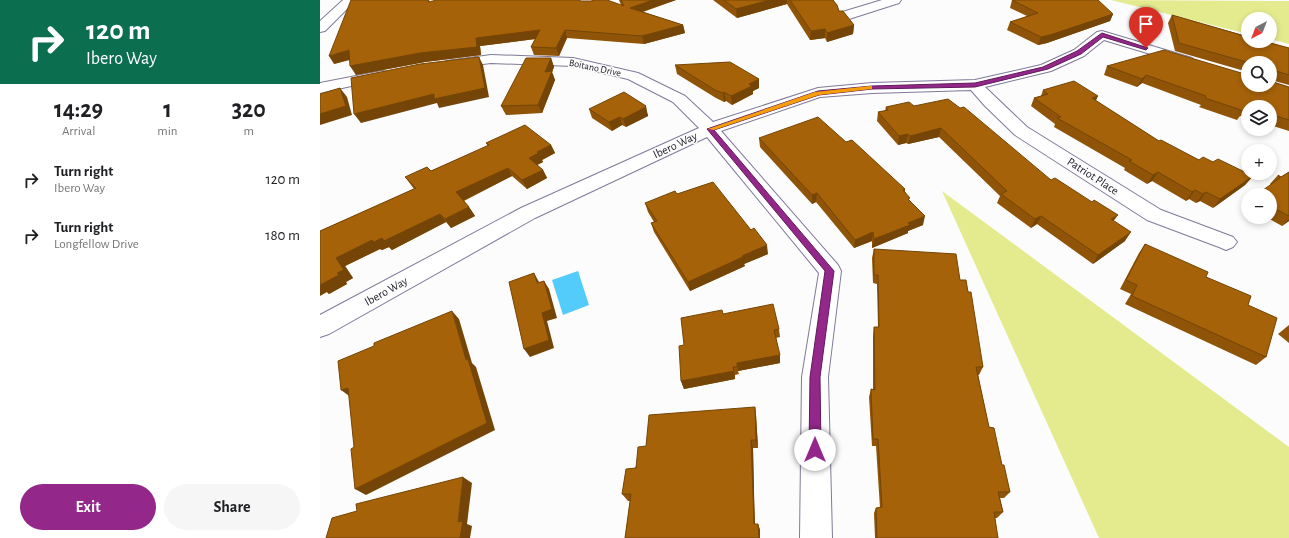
<!DOCTYPE html>
<html lang="en">
<head>
<meta charset="utf-8">
<style>
  :root { --surface:#fff; --page:#f6f6f6; --text:#202124; --muted:#757577; --accent:#93288a }
  body { margin:0; font-family:"Alegreya Sans",sans-serif; background:var(--page); color:var(--text); height:100vh; display:flex; flex-direction:column; font-size:15px; white-space:nowrap }
  * { box-sizing:border-box; margin:0 }
  p { font-size:13px; color:var(--muted) }
  .icon { flex:none; width:22px; height:22px; fill:none; stroke:currentColor; stroke-width:2; stroke-linecap:round; stroke-linejoin:round }
  .map { position:relative; flex:1; overflow:hidden }
  .details { display:flex; flex-direction:column; background:var(--surface); width:320px }
  .details>* { flex:none }
  .banner { background:#0b6e4f; color:#fff; overflow:hidden }
  .needle { width:26px; rotate:222deg }
  .fabs { position:absolute; left:921px; top:12px; display:grid; gap:8px }
  .fabs a { display:grid; place-items:center; width:36px; height:36px; border-radius:50%; background:var(--surface); box-shadow:0 2px 6px #0003; font-size:20px }
  .pin { position:absolute; display:grid; place-items:center; width:34px; height:34px; color:#fff; margin:-41px -17px; border-radius:50% 50% 50% 0; rotate:-45deg; box-shadow:0 0 4px #0007 }
  .pin .icon { rotate:45deg }
  .me { position:absolute; width:44px; margin:-22px; rotate:0deg; stroke-linejoin:round; filter:drop-shadow(0 0 3px #0008) }
  .turn { display:flex; align-items:center; gap:14px; height:84px; padding:0 20px; font-size:18px }
  .turn .icon { width:52px; height:52px; stroke-width:2.5 }
  .turn b { display:block; font-size:28px; line-height:34px }
  .eta { display:flex; justify-content:space-evenly; align-items:center; height:68px; text-align:center }
  .eta b { font-size:24px; font-weight:700; line-height:28px }
  .primary-button { display:flex; gap:8px; margin-top:auto; padding:8px 20px }
  .primary-button a { flex:1; height:46px; border-radius:24px; background:var(--accent); color:#fff; font-size:16px; font-weight:700; line-height:46px; text-align:center }
  .primary-button a+a { background:var(--page); color:var(--text) }
  ul { padding:0; list-style:none }
  li { display:flex; align-items:center; gap:12px; height:56px; padding:0 20px }
  li div { flex:1 }
  li b { display:block; font-size:15px }
  li em { font-style:normal }
  main { display:flex; flex:1; min-height:0 }
  .map>svg:first-child { display:block }
</style>
</head>
<body>
<main>
<section class="details">
<div class="banner">
<div class="turn"><svg class="icon" aria-label="right" viewBox="0 0 24 24"><path d="M7 20v-9h11M14 6l5 5-5 5"/></svg><div><b>120 m</b>Ibero Way</div></div>
</div>
<div class="eta">
<div><b>14:29</b><p>Arrival</p></div>
<div><b>1</b><p>min</p></div>
<div><b>320</b><p>m</p></div>
</div>
<ul>
<li><svg class="icon" aria-label="right" viewBox="0 0 24 24"><path d="M7 20v-9h11M14 6l5 5-5 5"/></svg><div><b>Turn right</b><p>Ibero Way</p></div><em>120 m</em></li>
<li><svg class="icon" aria-label="right" viewBox="0 0 24 24"><path d="M7 20v-9h11M14 6l5 5-5 5"/></svg><div><b>Turn right</b><p>Longfellow Drive</p></div><em>180 m</em></li>
</ul>
<div class="primary-button"><a>Exit</a><a>Share</a></div>
</section>
<div class="map">
<svg width="969" height="538" viewBox="0 0 969 538">
  <rect width="100%" height="100%" fill="#fbfcfb"/>
  <path fill="#e4eb8e" d="M791,0l178,1v43l-19,-5v-20h-22v15z
    M622,191l347,256v91h-190z"/>
  <path fill="#54ccfb" d="M258,271l11,34 -26,10 -11,-35z"/>
  <g fill="none" stroke-linecap="round" stroke-linejoin="round">
    <defs>
      <path id="minor" d="M23,0h13l-31,31 -5,1v-11z
        M562,0h19l-2,3 -50,16h-10l-1,-3 1,-3z
        M782,31l90,27 2,3 -2,3 -5,1 -83,-25 -20,16 -33,15 -66,16 42,40 134,83 72,27 4,5 -4,5 -7,3 -7,-3 -72,-27 -132,-85 -30,-29 -14,-16 -99,3 -52,4 -99,34 117,134 3,6 -13,106 4,161h-32l2,-161 17,-104 -112,-136 -172,81 -206,116 -9,3v-22l201,-107 178,-80 -26,-26 -45,-23 -55,-13 -82,-3 -40,5 -5,-1 -2,-3 2,-3 45,-6 82,3 65,15 47,23 28,26 105,-34 54,-5 103,-3 66,-15 33,-15 23,-18z
        M62,71l5,1 2,3 -2,3 -67,15v-10z"/>
    </defs>
    <use href="#minor" stroke="#817999" stroke-width="2"/>
    <use href="#minor" fill="#fff" fill-rule="evenodd"/>
  </g>
  <path fill="#8f5407" d="M299,0h57l-33,12 40,13 2,8 -41,11 -77,-6 -8,18 -25,-1 -3,-8 4,-8 -55,7 1,9 -56,7 -69,13 -6,-15 -16,4 100,-63h147l40,4z
    M393,0h120l6,11 15,14 -1,9 -26,8 -2,-4 -15,2 -23,-36 -50,14z
    M692,0l101,14 -3,7 -63,22 -9,2 -31,-15 3,-8 17,-6 -17,-8z
    M852,15l117,33v37l-18,-5 -1,1 19,6v44l-19,-6v-18h-22v11l-8,-2 -3,4 -38,-13 2,-2 -59,-22 -5,4 -33,-12 3,-9 163,19v-22h-22v9l-73,-21 -7,-28z
    M231,58l3,9 -2,5 3,8 -13,33 -36,2 -5,-9z
    M355,65l84,14v9l-6,3v3l-21,11 -6,-4 -2,1 -8,-4 -39,-24z
    M723,90l53,11 63,40 40,19 14,2 40,14 -8,9 -32,23 -13,-7 -4,2 -7,-4 -3,2 -34,-20 -5,3 -23,-14 1,-2 -71,-41 1,-3 -24,-18 3,-8 7,-2z
    M594,106l137,74 63,41 11,20 -32,23 -56,-40 -6,4 -34,-25 3,-7 -61,-59 -31,7 -2,-1 -8,2 -21,-24 1,-9 7,-1 1,-4z
    M269,109l59,5v2l-22,11 -4,-2 -10,6 -20,-13z
    M439,138l87,4 59,47v3l18,33 -15,6v2l-36,15v-7l-18,7 -38,-46 -4,2 -52,-57z
    M166,143l65,2 4,8 -13,7 1,2 -6,3 6,5 4,8 -20,11 -15,-13 -48,25 5,6 6,9 -24,12 -5,-6 -54,28 -3,-3 -7,3 -2,-1 -35,17 8,12 -7,4 1,2 -18,10 -2,-2 -7,-61 94,-42 -9,-12 26,-6 57,-25z
    M969,172v49l-7,5 -16,-9h4v-33l8,-9 3,2z
    M357,194l91,60 -24,10 1,2 -55,25 -36,-59 -3,-9 3,-1 -6,-10 -3,-9z
    M825,244l61,33 42,28 18,52 -10,8 -131,-61 6,-10 -11,-5 19,-36z
    M554,249l86,31 23,87 -4,8h-1l11,52 13,38 8,27 -6,6h-4l3,14 -6,6h-2l3,20h-123l-1,-25 2,-5h4l-4,-62h-4l-3,-49 2,-8h2v-53l1,-9h4l-1,-43 -4,-1 -1,-25z
    M403,314l56,15 1,8 -4,1 4,25 -42,8 1,3 -4,1v4l-51,10 -3,-8 3,-36z
    M969,325v18l-11,-9z
    M435,407l1,8 2,33h-5l1,52 1,24h3l2,6v8h-135l5,-37h-2l-6,-7 24,-48z"/>
  <path fill="#744506" d="M333,0h23l-44,15 -2,-7z
    M450,0h17v4l-50,14 -1,-9z
    M793,14l-3,7 -63,22 -9,2 3,-8z
    M363,25l2,8 -41,11 -2,-8z
    M534,25l-1,9 -26,8v-9z
    M505,29v9l-15,2 1,-9z
    M220,30l3,8 -63,8 1,9 -56,7 -69,13 -6,-9 126,-28z
    M245,30l2,8 -8,18 -3,-8z
    M29,50l5,8 -20,6 -5,-8z
    M159,57l4,8 6,32 -50,11 -2,-5 -76,20 -7,-9z
    M231,58l3,9 -2,5 3,8 -13,33 -4,-8 7,-33z
    M826,75l-4,8 -5,4 5,-8z
    M439,79v9l-6,3v3l-21,11 -1,-9 18,-12z
    M20,88l7,9 5,18 -32,10v-11z
    M404,92l2,9 -2,1 -1,-9z
    M778,96l-4,9 -2,-7z
    M326,106l2,10 -22,11 -3,-8z
    M300,117l2,8 -10,6 -3,-9z
    M621,128l-2,9 -31,7 2,-8z
    M588,134l-2,9 -8,2 1,-9z
    M231,145l4,8 -13,7 1,2 -10,5 -4,-9 8,-6z
    M188,168l4,8 -50,25 -6,-9z
    M223,170l4,8 -20,11 -5,-9z
    M838,172l-6,9 -5,3 6,-9z
    M933,176l-8,9 -32,23 7,-9z
    M875,190l-6,9 -3,2 6,-9z
    M886,192l-6,9 -4,2 7,-9z
    M497,193l-1,9 -4,2v-9z
    M149,207l6,9 -24,12 -6,-9z
    M120,214l6,8 -54,28 -3,-3 -7,3 -2,-1 -35,17 8,12 -7,4 1,2 -18,10 -2,-2 -7,4v-11l17,-12 -1,-15 36,-18 10,-2z
    M798,215l-6,8 -1,-4z
    M605,216l-2,9 -15,6v2l-36,15 2,-9 34,-16z
    M721,216l-4,8 -6,4 4,-9z
    M969,219v2l-7,5z
    M553,232l-1,9 -18,7 1,-8z
    M811,232l-6,9 -32,23 5,-9z
    M447,245l1,9 -24,10 1,2 -55,25 -2,-9 54,-26z
    M214,273l5,9 -2,1z
    M224,281l5,8 8,29 -10,3 7,27 -24,9 -6,-8 18,-36z
    M132,311l7,8 13,44 4,4 19,63 -129,65 -11,-6 111,-129z
    M460,355v8l-42,8 -1,-8z
    M413,367l2,12 -51,10 -3,-8z
    M28,388l4,10 -11,-8z
    M435,407l1,8 2,33 -2,-8z
    M431,440l2,8 2,83 -1,-7z
    M143,477l9,6 -5,41 5,2 -2,12h-10l-2,-16z
    M438,524l2,6v8h-1z"/>
  <path fill="#a66208" stroke="#744506" d="M31,0h78l-1,2 9,-2h142l2,1h10l3,-1h13l17,6 -3,-6h32l-23,8 53,17 -41,11 -77,-6 -9,18 -25,-1 9,-17 -64,8 1,9 -57,6 -70,13 -1,-16 -20,6z
    M404,0h46l-34,9z
    M470,0h43l4,5 2,6h4l11,14 -27,8 -2,-4 -14,2z
    M692,0h86l15,14 -63,21 -9,2 -31,-15 28,-9z
    M852,15l76,22v4h15l26,7v27l-13,-4 -1,4h-5v-12h-20l-71,-20z
    M844,50l84,25v10h22v-4l19,6v33l-19,-6v-7h-24l-2,4 -39,-13 1,-2 -60,-21 -4,4 -35,-13z
    M159,57l6,31 -51,11v-5l-80,20 -3,-36 69,-14z
    M206,58h25l-6,14 7,-1 -14,34 -37,1z
    M410,62l29,17 -10,5 3,2 -21,10 -7,-4 -1,1 -8,-3 -40,-25z
    M754,81l24,15 -6,2 67,43 2,-1 38,20 4,-3 10,5 5,-3 35,17 -33,23 -14,-7 -3,2 -8,-4 -3,2 -34,-20 -5,3 -24,-14 3,-1 -75,-42 4,-1 -27,-19 14,-4 -5,-4z
    M20,88l6,18 -26,8v-20z
    M304,92l22,14h-1l1,1 -23,12 -3,-2 -11,5 -20,-13z
    M628,99l12,9 4,-1 87,73 4,-2 37,24 2,-2 24,15 -7,4 20,13 -33,23 -57,-39 -6,3 -34,-25 6,-3 -66,-63 -31,8 -2,-2 -9,2 -21,-24 10,-2 -2,-3 23,-5 5,4z
    M498,117l28,25 6,-2 53,49 -2,1 7,8 -2,1 17,17 -17,7 2,2 -36,14 -1,-7 -18,8 -38,-47 -5,2 -53,-57z
    M205,125l26,20 -14,7 2,1 -10,5 14,12 -21,10 -14,-12 -52,24 13,15 -24,12 -5,-5 -56,27 -2,-3 -8,4 -2,-2 -36,18 8,12 -7,3 2,2 -19,10v-54l96,-43 -11,-11 22,-10 4,4 58,-26 -3,-2z
    M969,172v44l-19,-10v-11h-14l24,-17 -2,-3 3,2z
    M393,182l38,48 3,-2 13,17 -25,11 1,1 -55,25 -37,-59 6,-2 -12,-18 30,-12 2,3z
    M825,244l63,28 -2,5 45,19 -3,9 29,13 -11,39 -134,-61 5,-11 -11,-5z
    M554,249l82,5 4,26h6l2,12h3l12,75h-7l13,60 5,1 8,37h2l6,27h-12l5,20h-9l4,26h-121l-1,-30 6,-1 -4,-68h-5l-2,-50 4,1 -1,-63h5l-1,-52h-4z
    M214,273l3,10 7,-2 8,28 -10,4 7,27 -25,9 -15,-67z
    M453,304l6,25 -5,1 6,25 -43,8v4h-4l1,4 -53,10 -2,-35 5,-1 -3,-27 41,-8 1,4z
    M132,311l14,49 2,-1 19,64 -132,66 -4,-40 3,-2 -6,-59 -7,2 -3,-29 36,-15v-3z
    M435,407l1,33h-5l2,53 1,31h4l1,14h-134l6,-44h-9l4,-25 10,-1 2,-21 8,-1 3,-31z
    M143,477l-5,45 5,-1 -3,17h-134l6,-20 25,-7 -1,-7z"/>
  <path fill="#93288a" stroke="#601a5a" d="M782,33l46,15 -2,2 -43,-13 -22,17 -33,15 -73,18 -103,2 -53,6 -105,35 120,141 -14,106 1,73 -1,4 -5,2 -4,-2 -2,-4 1,-73 15,-106 -118,-142 111,-38 54,-5 103,-3 68,-16 34,-16z"/>
  <path fill="#f59e0b" d="M550,86h2v3l-53,6 -105,35 -6,-1 107,-37z"/>
  <g text-anchor="middle" dominant-baseline="central" stroke-width="3" stroke-linejoin="round" paint-order="stroke">
    <g font-size="10" fill="#1e1b27" stroke="#fbfcfb">
      <text transform="translate(275 68) rotate(12)">Boitano Drive</text>
    </g>
    <g font-size="12" fill="#1e1b27" stroke="#fbfcfb">
      <text transform="translate(355 145) rotate(-25)">Ibero Way</text>
      <text transform="translate(773 176) rotate(33)">Patriot Place</text>
      <text transform="translate(66 291) rotate(-29)">Ibero Way</text>
    </g>
  </g>
</svg>
<div class="fabs">
<a><svg class="needle" viewBox="-14 -14 28 28"><path d="M0-13l5 13h-10z" fill="#e53935"/><path d="M0 13l5-13h-10z" fill="#757577"/></svg></a>
<a><svg class="icon" aria-label="search" viewBox="0 0 24 24"><circle cx="10" cy="10" r="6"/><path d="M15 15l6 6"/></svg></a>
<a><svg class="icon" aria-label="layers" viewBox="0 0 24 24"><path d="M12 4l9 5-9 5-9-5zM3 14l9 5 9-5"/></svg></a>
<a>+</a>
<a>−</a>
</div>
<div class="pin" style="left:826px;top:48px;background:#d93025"><svg class="icon" aria-label="arrive" viewBox="0 0 24 24"><path d="M6 21V4h12l-3 4 3 4H6"/></svg></div>
<svg class="me" style="left:495px;top:450px" viewBox="-20 -20 40 40"><circle r="19" fill="#fff"/><path d="M0-13L10 11 0 6-10 11z" fill="#93288a"/></svg>
</div>
</main>
</body>
</html>
